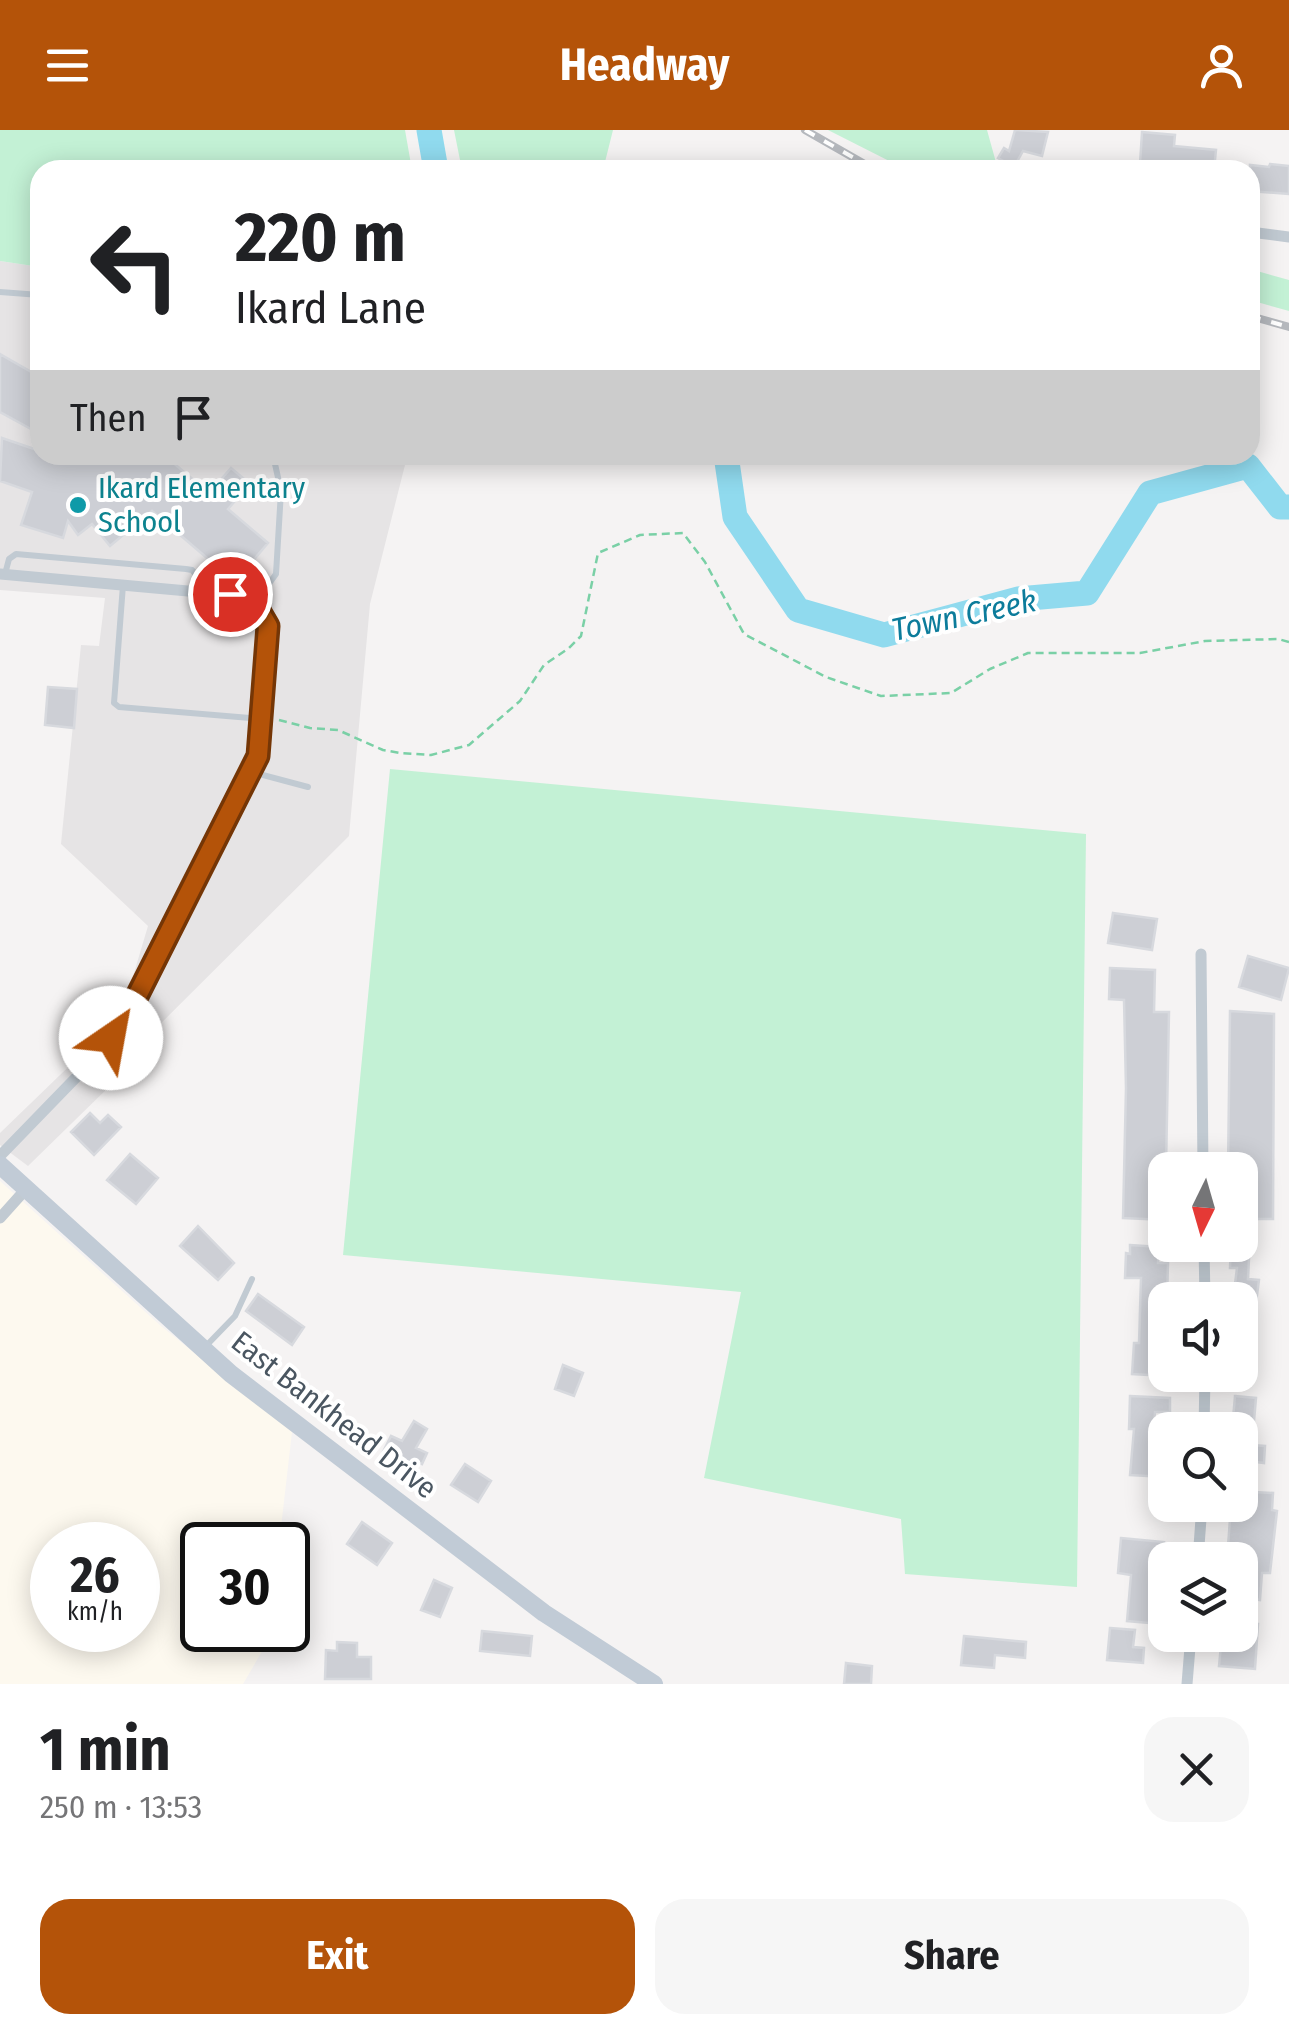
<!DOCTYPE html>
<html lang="en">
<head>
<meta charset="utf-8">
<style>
  :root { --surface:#fff; --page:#f6f6f6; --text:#202124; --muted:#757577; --accent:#b45309 }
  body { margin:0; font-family:"Fira Sans Condensed",sans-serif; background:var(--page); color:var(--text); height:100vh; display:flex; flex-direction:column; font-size:38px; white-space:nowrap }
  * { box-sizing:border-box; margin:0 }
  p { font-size:32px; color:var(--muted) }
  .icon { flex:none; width:55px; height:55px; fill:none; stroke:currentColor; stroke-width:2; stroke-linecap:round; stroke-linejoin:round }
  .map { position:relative; height:1554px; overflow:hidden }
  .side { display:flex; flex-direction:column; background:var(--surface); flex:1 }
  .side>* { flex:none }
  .guide { position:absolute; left:30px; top:30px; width:1230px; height:305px; border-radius:30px; box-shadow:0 5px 25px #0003; background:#fff; color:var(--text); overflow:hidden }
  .needle { width:65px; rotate:185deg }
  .tools { position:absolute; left:1148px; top:1022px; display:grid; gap:20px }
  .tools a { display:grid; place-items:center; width:110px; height:110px; border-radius:20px; background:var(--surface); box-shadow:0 5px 25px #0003; font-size:50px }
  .speed { position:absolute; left:30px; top:1392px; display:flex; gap:20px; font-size:50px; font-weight:700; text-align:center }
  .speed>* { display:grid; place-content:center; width:130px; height:130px; border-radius:50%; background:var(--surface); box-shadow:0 5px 25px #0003; line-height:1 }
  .speed small { font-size:25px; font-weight:400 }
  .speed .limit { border:5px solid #111; border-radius:15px; background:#fff; color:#111 }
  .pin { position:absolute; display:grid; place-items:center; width:85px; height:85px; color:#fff; margin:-42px; border:5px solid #fff; border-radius:50%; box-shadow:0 2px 10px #0007 }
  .me { position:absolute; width:110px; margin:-55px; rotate:33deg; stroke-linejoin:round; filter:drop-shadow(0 0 8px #0008) }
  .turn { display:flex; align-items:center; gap:35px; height:210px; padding:0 40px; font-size:45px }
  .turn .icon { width:130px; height:130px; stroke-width:2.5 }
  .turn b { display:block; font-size:70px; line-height:85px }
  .then { display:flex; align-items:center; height:95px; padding:0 40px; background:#0003; gap:20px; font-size:38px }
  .round { display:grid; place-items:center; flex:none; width:105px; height:105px; border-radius:30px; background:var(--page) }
  .summary { display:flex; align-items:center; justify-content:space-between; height:170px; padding:0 40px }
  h1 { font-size:60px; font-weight:700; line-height:75px }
  .primary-button { display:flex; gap:20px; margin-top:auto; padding:20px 40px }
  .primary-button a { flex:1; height:115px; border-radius:30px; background:var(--accent); color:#fff; font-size:40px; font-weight:700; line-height:115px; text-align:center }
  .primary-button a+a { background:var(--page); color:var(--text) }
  header { display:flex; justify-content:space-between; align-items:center; height:130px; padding:0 40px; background:var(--accent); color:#fff; font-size:45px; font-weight:700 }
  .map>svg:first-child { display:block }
</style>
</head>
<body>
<header><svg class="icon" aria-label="menu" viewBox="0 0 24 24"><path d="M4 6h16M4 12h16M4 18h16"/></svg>Headway<svg class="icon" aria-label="person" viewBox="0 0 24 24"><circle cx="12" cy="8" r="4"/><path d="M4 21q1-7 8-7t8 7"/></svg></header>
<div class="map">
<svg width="1289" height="1554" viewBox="0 0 1289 1554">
  <rect width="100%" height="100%" fill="#f5f3f3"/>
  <path fill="#fdf9ef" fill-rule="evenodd" d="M0,1051l161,145 131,106 -13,113h-77v85h67l-1,11 -25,43h-243zM52,1415h86v85h-86z"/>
  <path fill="#e6e4e5" d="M0,131l40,6v188h371l-5,6 -36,143 -21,232 -240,239 6,6 -87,85 -28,-21v-12l90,-87 38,-53 20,-67 -87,-82 20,-199 18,1 6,-48 -105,-8z"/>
  <path fill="#c3f1d5" d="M0,0h405l7,40h-372v97l-40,-6z
    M454,0h159l-10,40h-141z
    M828,0h159l10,36 8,4h-98z
    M1250,139l39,11v31l-39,-11z
    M390,639l696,65 -9,753 -172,-13 -4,-55 -197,-41 37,-186 -398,-37z"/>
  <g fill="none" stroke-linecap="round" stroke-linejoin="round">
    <path stroke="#90daee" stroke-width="25" d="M429,0l7,40
      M726,325l9,62 63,93 86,25 134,-36 69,-6 63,-100 98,-27 32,41h9"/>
  </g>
  <path fill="#cdcfd5" stroke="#d7d9de" stroke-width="2.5" d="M1015,0l33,2 -6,24 -19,-5 -9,16 -16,-9 6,-10 5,3z
    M1142,2l33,3 -1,11 42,4 -2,20h-59l1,-4 -16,-2z
    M1270,34l19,2v28l-39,-3v-26l19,2z
    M0,224l40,23v57l-40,-22z
    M2,308l38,13v4h14l26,8 3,-8h81l45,38 22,-25 19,16 -22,25 40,34 -33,39 -83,-71 -42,35 -18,-22 -14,11 -10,-14 -5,17 -42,-13 11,-33 -32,-11z
    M48,557l29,2 -3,39 -29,-3z
    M1113,783l44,6 -5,31 -44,-7z
    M1248,826l41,12 -8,32 -42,-13z
    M1110,838l45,2 -1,42h15l-4,208 -42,-2 3,-130 -2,-88 -15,-1z
    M1230,881l44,3 -1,205h-22l-3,60 11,1 -6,46v51h-13v-77h-7l4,-32h-7l1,-23h9v-75h-12z
    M90,983l10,10 8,-8 13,12 -27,28 -23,-23z
    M130,1024l28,24 -22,26 -29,-24z
    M198,1096l36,37 -16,17 -38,-34z
    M1130,1115l29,2 -1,16h10l-3,113 -33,-2 2,-31h5l2,-65h-16l1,-25 4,1z
    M258,1164l46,33 -12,18 -46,-34z
    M563,1235l20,8 -9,23 -19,-7z
    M1130,1266l40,2v14h-15l-2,33 7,1 -1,14h6v17l-35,-2 4,-46h-5z
    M1235,1266l21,2 -4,47 13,1 -1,17 -8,-1 -2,30 19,1 -1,17 5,1 -7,62h-8l-2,27 -7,-1 -2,25h7l-3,45 -36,-3 3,-31h18v-75h-13l4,-55h9v-75h-8z
    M414,1291l13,8 -11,19 11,5 -5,11 -9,-4 -2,6 -28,-14 8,-16 11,5z
    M465,1334l26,17 -13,21 -27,-17z
    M362,1392l30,21 -15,22 -30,-21z
    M1121,1408l43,4 -9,62 6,1 -1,19 -33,-3 4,-46 -13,-2z
    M434,1450l18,8 -12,29 -19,-7z
    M1110,1498l25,2 -2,17 11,1 -1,15 -36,-3z
    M482,1501l50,5 -2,20 -50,-5z
    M964,1506l62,6 -1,16 -30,-3 -1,13 -33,-3z
    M337,1512l20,1v14h14v22h-46l1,-29 11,1z
    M846,1533l26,3 -1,18h-27z"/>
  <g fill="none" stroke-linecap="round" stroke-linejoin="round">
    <path stroke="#7ad0a6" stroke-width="2.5" stroke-dasharray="8 5" stroke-linecap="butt" d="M279,590l31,8 28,2 45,20 17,3 31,2 38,-10 51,-44 24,-36 25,-17 12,-12 17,-83 42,-18 43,-2 22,29 39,72 82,43 55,19 70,-3 39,-24 38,-16h112l65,-12 73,-2 11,3"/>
    <path stroke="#c1cad2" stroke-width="6" d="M0,162l40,3
      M5,444l4,-15 7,-5 170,15 6,1 6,7v13
      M123,455l-9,118 5,4 144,12
      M255,473l21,-29 5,-83 -8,-36
      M252,642l56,15
      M204,1218l31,-32 17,-37"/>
    <path stroke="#c1cad2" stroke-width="11" d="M1093,36l6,4
      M1250,102l39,5
      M0,444l243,22c11,6 21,15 25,29 7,24 -5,117 -14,142l-121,237 -40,56 -93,96
      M1201,824l2,216
      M0,1088l26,-29
      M1204,1115l1,55
      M1204,1300l1,-55
      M1198,1430l4,-55
      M1187,1554l4,-49"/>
    <path stroke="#c1cbd6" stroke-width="18" d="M0,1035l231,209 313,239 110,71"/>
    <defs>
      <path id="rail" d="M805,0l70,40
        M1250,186l39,11"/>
    </defs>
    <use href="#rail" stroke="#b5b8bd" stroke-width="8"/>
    <use href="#rail" stroke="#fff" stroke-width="4" stroke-dasharray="11" stroke-linecap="butt"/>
  </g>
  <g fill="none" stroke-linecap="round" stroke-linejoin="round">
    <defs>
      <path id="route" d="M111,908l22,-34 125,-248 10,-130 -14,-24 -24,-8"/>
    </defs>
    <use href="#route" stroke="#753606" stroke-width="25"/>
    <use href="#route" stroke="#b45309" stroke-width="18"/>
  </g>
  <circle fill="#0f9aa8" stroke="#fff" stroke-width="4" cx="78" cy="375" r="10"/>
  <g text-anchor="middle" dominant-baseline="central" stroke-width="8" stroke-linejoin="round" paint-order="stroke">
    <g font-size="30" fill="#0d838f" stroke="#fff" text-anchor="start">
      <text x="98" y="358">Ikard Elementary<tspan x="98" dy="34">School</tspan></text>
    </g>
    <g font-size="30" fill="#4a5661" stroke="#fff">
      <text transform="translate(334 1285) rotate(38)">East Bankhead Drive</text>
    </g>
    <g font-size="32" font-style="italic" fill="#0c7c9b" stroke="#fff">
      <text transform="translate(964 485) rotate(-12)">Town Creek</text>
    </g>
  </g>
</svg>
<div class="tools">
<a><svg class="needle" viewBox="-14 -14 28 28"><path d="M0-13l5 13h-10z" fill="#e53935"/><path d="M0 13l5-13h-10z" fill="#757577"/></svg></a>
<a><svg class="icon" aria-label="sound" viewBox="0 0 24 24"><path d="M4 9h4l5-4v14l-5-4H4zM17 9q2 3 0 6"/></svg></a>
<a><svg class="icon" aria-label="search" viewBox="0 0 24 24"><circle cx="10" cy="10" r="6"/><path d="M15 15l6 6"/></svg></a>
<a><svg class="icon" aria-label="layers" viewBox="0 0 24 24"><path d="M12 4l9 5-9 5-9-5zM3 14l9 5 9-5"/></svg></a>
</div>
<div class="speed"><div>26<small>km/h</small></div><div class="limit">30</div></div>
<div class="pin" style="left:230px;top:464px;background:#d93025"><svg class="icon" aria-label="arrive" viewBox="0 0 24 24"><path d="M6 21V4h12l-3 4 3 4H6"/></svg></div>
<svg class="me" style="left:111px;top:908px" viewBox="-20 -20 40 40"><circle r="19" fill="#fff"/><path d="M0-13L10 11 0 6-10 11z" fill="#b45309"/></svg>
<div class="guide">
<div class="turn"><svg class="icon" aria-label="left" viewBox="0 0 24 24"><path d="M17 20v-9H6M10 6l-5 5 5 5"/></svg><div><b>220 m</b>Ikard Lane</div></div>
<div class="then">Then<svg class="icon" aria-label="arrive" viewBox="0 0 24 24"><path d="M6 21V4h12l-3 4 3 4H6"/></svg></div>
</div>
</div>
<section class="side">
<div class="summary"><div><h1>1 min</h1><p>250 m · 13:53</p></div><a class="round"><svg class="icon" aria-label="close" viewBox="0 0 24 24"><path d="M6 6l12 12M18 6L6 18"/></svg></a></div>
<div class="primary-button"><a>Exit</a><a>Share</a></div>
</section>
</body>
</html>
